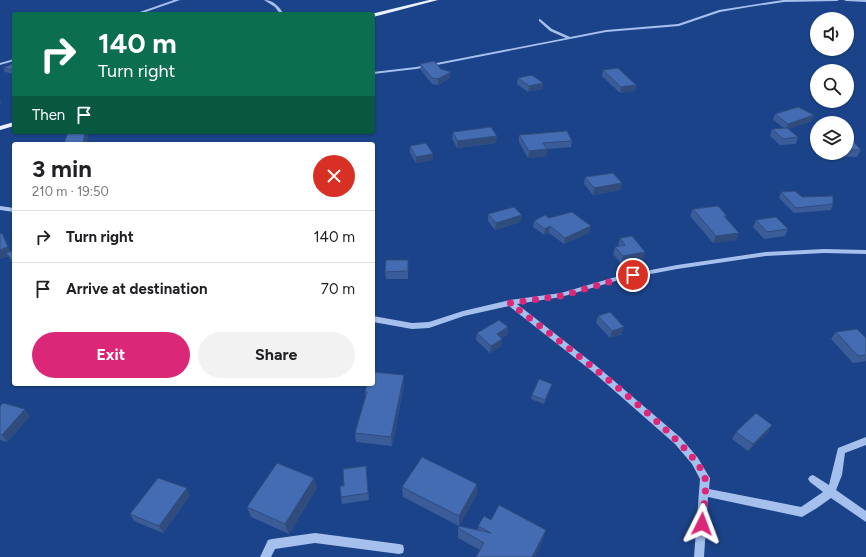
<!DOCTYPE html>
<html lang="en">
<head>
<meta charset="utf-8">
<style>
  :root { --surface:#fff; --page:#f2f2f2; --text:#202124; --muted:#757577; --line:#e0e0e0; --accent:#db2777 }
  body { margin:0; font-family:Figtree,sans-serif; background:var(--page); color:var(--text); height:100vh; display:flex; flex-direction:column; font-size:15px; white-space:nowrap }
  * { box-sizing:border-box; margin:0 }
  p { font-size:13px; color:var(--muted) }
  .icon { flex:none; width:22px; height:22px; fill:none; stroke:currentColor; stroke-width:2; stroke-linecap:round; stroke-linejoin:round }
  .map { position:relative; flex:1; overflow:hidden }
  .side { position:absolute; left:12px; top:142px; width:363px; height:244px; display:flex; flex-direction:column; background:var(--surface); border-radius:4px; box-shadow:0 1px 3px #0004 }
  .side>* { flex:none }
  .hud { position:absolute; left:12px; top:12px; width:363px; height:122px; border-radius:4px; box-shadow:0 1px 3px #0004; background:#0b6e4f; color:#fff; overflow:hidden }
  .fabs { position:absolute; left:810px; top:12px; display:grid; gap:8px }
  .fabs a { display:grid; place-items:center; width:44px; height:44px; border-radius:50%; background:var(--surface); box-shadow:0 1px 3px #0004; font-size:20px }
  .pin { position:absolute; display:grid; place-items:center; width:34px; height:34px; color:#fff; margin:-17px; border:2px solid #fff; border-radius:50%; box-shadow:0 1px 4px #0007 }
  .me { position:absolute; width:44px; margin:-22px; rotate:3deg; stroke-linejoin:round; filter:drop-shadow(0 0 3px #0008) }
  .turn { display:flex; align-items:center; gap:14px; height:84px; padding:0 20px; font-size:18px }
  .turn .icon { width:52px; height:52px; stroke-width:2.5 }
  .turn b { display:block; font-size:28px; line-height:34px }
  .then { display:flex; align-items:center; height:38px; padding:0 20px; background:#0003; gap:8px; font-size:15px }
  .round { display:grid; place-items:center; flex:none; width:42px; height:42px; border-radius:21px; background:var(--page) }
  .summary { display:flex; align-items:center; justify-content:space-between; height:68px; padding:0 20px }
  h1 { font-size:24px; font-weight:700; line-height:30px }
  .button { display:flex; gap:8px; margin-top:auto; padding:8px 20px }
  .button a { flex:1; height:46px; border-radius:24px; background:var(--accent); color:#fff; font-size:16px; font-weight:700; line-height:46px; text-align:center }
  .button a+a { background:var(--page); color:var(--text) }
  ul { padding:0; list-style:none }
  li { display:flex; align-items:center; gap:12px; height:52px; padding:0 20px; border-top:1px solid var(--line) }
  li div { flex:1 }
  li b { display:block; font-size:15px }
  li em { font-style:normal }
  .map>svg:first-child { display:block }
</style>
</head>
<body>
<div class="map">
<svg width="866" height="557" viewBox="0 0 866 557">
  <rect width="100%" height="100%" fill="#1b4389"/>
  <g fill="none" stroke-linecap="round" stroke-linejoin="round">
    <path fill="#a5c0ec" fill-rule="evenodd" d="M174,0h6l-40,14h-6z
      M264,0c10,0 15,7 20,14h-4l-5,-7z
      M783,0h56l-2,1 -53,1 -35,5 -29,5 -41,14 -73,6 -190,37 -43,5v-2l43,-5 150,-29 -16,-7 -11,-10v-2h1l12,10 18,8 36,-7 72,-6 41,-14z
      M844,0h22v2l-20,-1z
      M14,59v2l-14,4v-2z
      M117,132h7l-3,2z
      M0,206l14,2v4l-14,-2z
      M824,249l42,1v4l-42,-1 -58,3 -89,13 -58,11 -58,17 -44,7 82,64 82,70 17,20 10,17 2,3 -1,11 92,18 22,-15 -13,-10 -2,-3 2,-3 3,-1 16,10 9,-37 28,-11v8l-21,8 -3,22 -6,15 30,21v11l-35,-24 -14,10 -15,9 -94,-20 -4,60h-10l6,-78 -8,-15 -17,-20 -82,-72 -84,-66 -45,10 -35,12 -17,1 -39,-7v-6l39,7 17,-1 34,-11 47,-11 51,-7 58,-17 58,-11 89,-13z
      M315,533l84,11 4,1 1,4 -1,4 -4,1 -84,-11 -40,6 -4,8h-11l8,-17 4,-1z"/>
    <path fill="#ebf1ff" fill-rule="evenodd" d="M429,0h9l-65,17v-3h-2z
      M14,122v4l-14,4v-4z"/>
  </g>
  <path fill="#3a5d99" d="M14,63v11l-9,-2 -2,-4z
    M420,64l30,14 -12,7 -6,-1 -11,-14z
    M603,70l33,15 -1,6 -15,2 -18,-17z
    M518,78l25,11 -15,3 -11,-8z
    M775,114l37,7 -24,8 10,8 -2,7 -16,1 -10,-9 2,-7 12,-1 -11,-8z
    M453,132l43,11 -39,5 -5,-10z
    M519,135l53,6 -1,6 -24,2 -1,7 -18,2 -9,-16z
    M847,140l14,10 -4,7 -26,-1 -2,-3h18z
    M410,146l23,14 -17,3 -6,-10z
    M585,177l37,6 -2,7 -27,5 -9,-11z
    M781,192l21,5 31,7 -2,6 -37,3 -15,-15z
    M693,209l34,7 -1,3 10,21 -23,3 -23,-27z
    M488,214l33,8 -26,8 -7,-9z
    M549,218l40,15 -25,11 -15,-11 -5,2 -11,-8 1,-6z
    M756,220l32,9 -3,7 -21,3 -11,-12z
    M0,234l6,6 4,12 4,-2v15l-6,-9 -8,3z
    M620,238l25,14 -2,7 -22,4 -8,-9 2,-7 4,-1 -1,-1z
    M408,260v19h-22l-1,-7z
    M598,316l24,18 -12,4 -14,-15z
    M508,327l-1,8 -6,3v8l-11,7 -14,-13 1,-7z
    M836,332l30,6v23l-13,2 -22,-24z
    M404,375v10l-12,61 -36,-4 -1,-9 10,-36v-5z
    M552,384l-1,3 -7,17 -13,-5 1,-4z
    M0,406l30,10 -23,26 -7,-2z
    M772,425l-4,7 -20,19 -16,-12 4,-7z
    M366,466l3,34 -27,4 -1,-7 3,-11z
    M477,484v10l-18,32 -56,-29 -1,-10z
    M317,488l-28,46 -38,-17 -4,-10z
    M190,495l-27,38 -29,-12 -4,-7z
    M491,520l52,20 -63,10 -22,-12v-10l20,2v-4z"/>
  <path fill="#304c7d" d="M451,72l-1,6 -12,7v-6z
    M543,83v6l-15,3 1,-6z
    M636,85l-1,6 -15,2 1,-6z
    M0,99l2,4 -2,1z
    M814,115l-2,6 -26,9 2,-6z
    M85,132h3l1,1 -2,11h-4z
    M497,136l-1,7 -39,5v-7z
    M547,149l-1,7 -18,2 1,-7z
    M433,154v6l-17,3v-6z
    M622,183l-2,7 -27,5 1,-7z
    M522,215l-1,7 -26,8 1,-7z
    M550,226l-1,7 -5,2 1,-6z
    M591,226l-2,7 -25,11 1,-6z
    M2,233l4,7 6,15 -6,-2 2,3 -8,3v-9z
    M739,233l-3,7 -23,3 3,-7z
    M645,252l-2,7 -22,4 2,-7z
    M508,327l-1,8 -11,6 1,-7z
    M624,327l-2,7 -12,4 2,-7z
    M502,339l-1,7 -11,7 1,-7z
    M404,375v10l-12,61 -1,-9z
    M552,384l-1,3 -7,17 1,-4z
    M25,409l5,7 -23,26 -5,-7z
    M772,425l-4,7 -20,19 5,-7z
    M314,478l3,10 -28,46 -4,-10z
    M477,484v10l-18,32v-10z
    M187,488l3,7 -27,38 -4,-7z
    M546,530l-3,10 -8,17h-3z"/>
  <path fill="#446cb2" stroke="#304c7d" d="M434,61l7,8 10,3 -13,7 -6,-1 -12,-14z
    M14,63v7l-11,-2z
    M618,68l18,17 -15,2 -18,-17z
    M532,75l11,8 -14,3 -11,-8z
    M798,107l16,8 -26,9 -13,-10z
    M491,127l6,9 -40,5 -4,-9z
    M787,128l11,9 -15,2 -11,-10z
    M567,131l5,10 -29,2 4,6 -18,2 -10,-16z
    M68,132h17l-2,12h-19z
    M847,140h5l9,10h-14z
    M426,143l7,11 -17,3 -6,-11z
    M613,173l9,10 -28,5 -9,-11z
    M795,191l7,6 31,-1v8l-37,4 -15,-16z
    M718,206l9,10h-3l15,17 -23,3 -23,-27z
    M514,207l8,8 -26,8 -8,-9z
    M572,212l19,14 -26,12 -15,-12 -5,3 -11,-8 11,-6 4,3z
    M776,217l12,12 -21,3 -11,-12z
    M2,233l6,14 -8,3v-16z
    M632,236l13,16 -22,4 -8,-9 10,-2 -5,-7z
    M14,250v12l-8,-9z
    M386,260h22v11l-23,1z
    M610,312l14,15 -12,4 -14,-15z
    M499,320l9,7 -11,7 5,5 -11,7 -14,-13z
    M857,329l9,9v17l-8,1 -22,-24z
    M373,372l31,3 -13,62 -36,-4 12,-41h-2l2,-8h6z
    M539,379l13,5 -7,16 -13,-5z
    M3,403l22,6 -23,26 -2,-1v-28z
    M756,413l16,12 -19,19 -17,-12z
    M422,457l55,27 -18,32 -57,-29z
    M277,463l37,15 -29,46 -38,-17z
    M366,466l2,27 -27,4 -1,-11h4l-1,-17z
    M158,478l29,10 -28,38 -29,-12z
    M499,505l47,25 -14,27h-56l8,-14 -26,-15 1,-2 32,7 -13,-7 6,-10 7,4z"/>
  <g fill="none" stroke-linecap="round" stroke-linejoin="round">
    <path stroke="#db2777" stroke-width="7" stroke-dasharray="0 12.6" d="M633,275l-72,21 -51,7c35,27 187,140 195,175 2,10 -2,35 -3,46"/>
  </g>
</svg>
<div class="fabs">
<a><svg class="icon" aria-label="sound" viewBox="0 0 24 24"><path d="M4 9h4l5-4v14l-5-4H4zM17 9q2 3 0 6"/></svg></a>
<a><svg class="icon" aria-label="search" viewBox="0 0 24 24"><circle cx="10" cy="10" r="6"/><path d="M15 15l6 6"/></svg></a>
<a><svg class="icon" aria-label="layers" viewBox="0 0 24 24"><path d="M12 4l9 5-9 5-9-5zM3 14l9 5 9-5"/></svg></a>
</div>
<div class="pin" style="left:633px;top:275px;background:#d93025"><svg class="icon" aria-label="arrive" viewBox="0 0 24 24"><path d="M6 21V4h12l-3 4 3 4H6"/></svg></div>
<svg class="me" style="left:702px;top:524px" viewBox="-20 -20 40 40"><path d="M0-17L14 15 0 8-14 15z" fill="#db2777" stroke="#fff" stroke-width="4"/></svg>
<div class="hud">
<div class="turn"><svg class="icon" aria-label="right" viewBox="0 0 24 24"><path d="M7 20v-9h11M14 6l5 5-5 5"/></svg><div><b>140 m</b>Turn right</div></div>
<div class="then">Then<svg class="icon" aria-label="arrive" viewBox="0 0 24 24"><path d="M6 21V4h12l-3 4 3 4H6"/></svg></div>
</div>
<section class="side">
<div class="summary"><div><h1>3 min</h1><p>210 m · 19:50</p></div><a class="round" style="background:#d93025;color:#fff"><svg class="icon" aria-label="close" viewBox="0 0 24 24"><path d="M6 6l12 12M18 6L6 18"/></svg></a></div>
<ul>
<li><svg class="icon" aria-label="right" viewBox="0 0 24 24"><path d="M7 20v-9h11M14 6l5 5-5 5"/></svg><div><b>Turn right</b></div><em>140 m</em></li>
<li><svg class="icon" aria-label="arrive" viewBox="0 0 24 24"><path d="M6 21V4h12l-3 4 3 4H6"/></svg><div><b>Arrive at destination</b></div><em>70 m</em></li>
</ul>
<div class="button"><a>Exit</a><a>Share</a></div>
</section>
</div>
</body>
</html>
